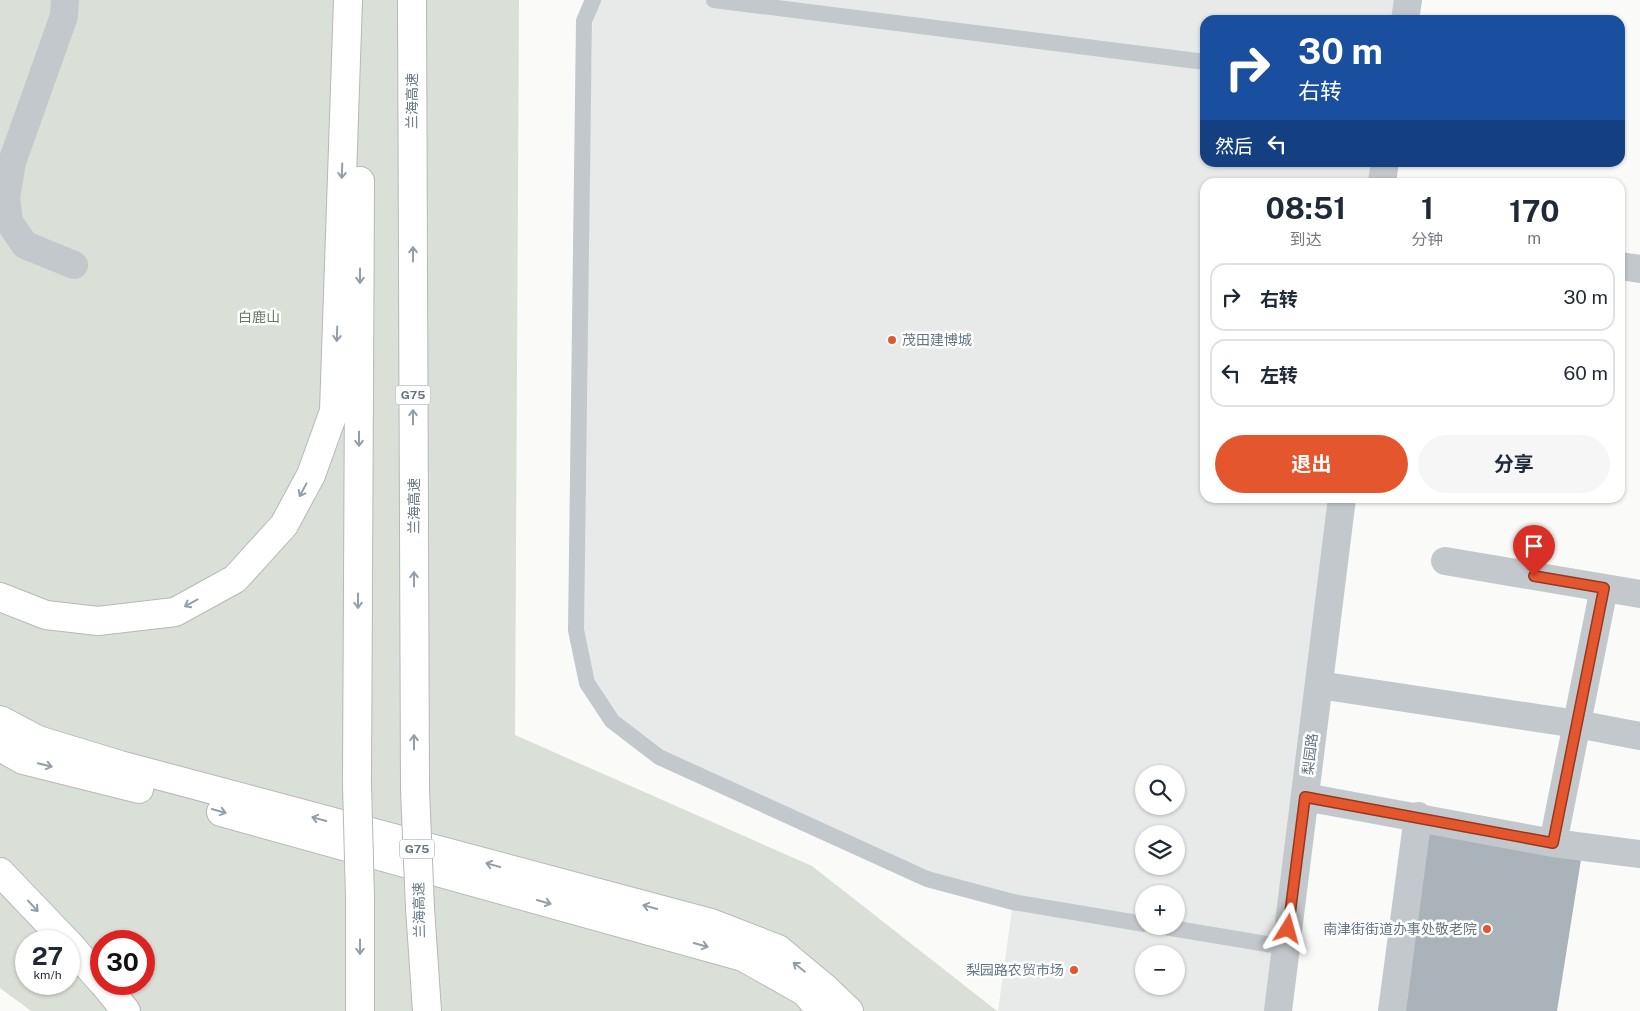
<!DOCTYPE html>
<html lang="zh">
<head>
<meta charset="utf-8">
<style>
  :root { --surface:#fff; --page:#f6f6f7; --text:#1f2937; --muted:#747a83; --line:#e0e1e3; --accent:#e4572e }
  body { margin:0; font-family:"Public Sans","Noto Sans SC",sans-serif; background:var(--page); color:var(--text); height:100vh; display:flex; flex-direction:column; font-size:19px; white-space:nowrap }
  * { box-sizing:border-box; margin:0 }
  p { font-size:16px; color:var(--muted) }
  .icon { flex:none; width:28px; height:28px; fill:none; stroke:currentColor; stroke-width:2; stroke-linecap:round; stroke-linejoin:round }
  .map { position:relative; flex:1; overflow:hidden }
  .sheet { position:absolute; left:1200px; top:178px; width:425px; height:325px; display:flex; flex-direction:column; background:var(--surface); border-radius:15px; box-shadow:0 1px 4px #0004 }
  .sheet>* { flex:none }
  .banner { position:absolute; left:1200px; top:15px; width:425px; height:152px; border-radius:15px; box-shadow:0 1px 4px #0004; background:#1a4fa0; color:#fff; overflow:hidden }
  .fabs { position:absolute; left:1135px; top:765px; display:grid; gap:10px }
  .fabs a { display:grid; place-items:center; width:50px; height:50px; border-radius:50%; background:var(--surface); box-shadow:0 1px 4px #0004; font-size:25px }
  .speed { position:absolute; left:15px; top:930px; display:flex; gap:10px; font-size:25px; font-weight:700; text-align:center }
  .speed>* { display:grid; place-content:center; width:65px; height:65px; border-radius:50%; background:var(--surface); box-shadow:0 1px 4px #0004; line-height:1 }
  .speed small { font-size:12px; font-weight:400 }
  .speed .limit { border:8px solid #d22; background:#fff; color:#111 }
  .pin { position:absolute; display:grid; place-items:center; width:42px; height:42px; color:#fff; margin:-51px -21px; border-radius:50% 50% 50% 0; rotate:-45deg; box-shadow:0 0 5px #0007 }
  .pin .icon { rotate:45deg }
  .me { position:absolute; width:55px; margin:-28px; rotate:8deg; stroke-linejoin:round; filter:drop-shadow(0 0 4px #0008) }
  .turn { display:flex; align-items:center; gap:18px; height:105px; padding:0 15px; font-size:22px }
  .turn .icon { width:65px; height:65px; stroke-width:2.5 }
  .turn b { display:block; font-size:35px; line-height:42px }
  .then { display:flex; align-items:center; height:48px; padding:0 15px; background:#0003; gap:10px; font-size:19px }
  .eta { display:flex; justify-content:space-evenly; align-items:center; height:85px; text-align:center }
  .eta b { font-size:30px; font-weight:700; line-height:35px }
  .cta { display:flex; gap:10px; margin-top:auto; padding:10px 15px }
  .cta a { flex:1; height:58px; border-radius:30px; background:var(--accent); color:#fff; font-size:20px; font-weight:700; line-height:58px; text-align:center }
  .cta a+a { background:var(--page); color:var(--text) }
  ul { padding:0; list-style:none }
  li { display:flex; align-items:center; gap:15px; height:68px; margin:0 10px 8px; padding:0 5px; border:2px solid var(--line); border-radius:15px }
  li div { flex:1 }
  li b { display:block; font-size:19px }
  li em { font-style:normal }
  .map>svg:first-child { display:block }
</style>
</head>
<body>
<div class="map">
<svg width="1640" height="1011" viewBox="0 0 1640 1011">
  <rect width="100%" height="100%" fill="#fafaf8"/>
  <path fill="#e8e9e9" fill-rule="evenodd" d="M593,0h815l-3,20h-200v142l180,1 -3,19h-177v316h137l-64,513h-280l15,-109 -86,-23 -268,-122 -47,-36 -25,-38 -11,-53zM1144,774h32v32h-32zM1144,834h32v32h-32zM1144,894h32v32h-32zM1144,954h32v32h-32z"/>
  <path fill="#dadfd7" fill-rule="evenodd" d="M0,0h519l-4,735 297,131 185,145h-966l-31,-23zM26,941h43v43h-43zM101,941h43v43h-43z"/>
  <path fill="#aab3b9" d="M1418,816l165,31 -26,164h-165z"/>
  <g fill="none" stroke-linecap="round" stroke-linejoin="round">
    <defs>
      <path id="motorway" d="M412,0l3,790
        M0,597l46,18 52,6 77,-9 60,-33 49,-54 27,-50 23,-64 14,-411
        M0,720l38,20 82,25 591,158 67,26 48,40 23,22
        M0,747l23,13 116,29
        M357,784l3,-603
        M221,812l522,145 62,35 13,15
        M0,872l66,69
        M420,908l7,103
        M69,944l32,37
        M104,984l22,27
        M360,1011v-113"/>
    </defs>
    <use href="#motorway" stroke="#b4b9bd" stroke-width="30"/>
    <path stroke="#c3c8cc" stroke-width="16" d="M593,0l-9,21 -8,609 11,53 25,38 47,36 268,122 86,23 131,22
      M714,0l491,62
      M1159,926l126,21"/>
    <path stroke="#c3c8cc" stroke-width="28" d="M65,0l-1,16 -52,146 -6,36 3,24 16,23 49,20
      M1405,20l3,-20
      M1382,182l3,-20
      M1620,266l20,3
      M1445,561l195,33
      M1319,685l258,39 63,12
      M1305,797l248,46 87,11
      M1553,843l51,-255
      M1278,1011l64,-513
      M1392,1011l26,-195"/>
    <use href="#motorway" stroke="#fff" stroke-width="28"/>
    <defs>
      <path id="motorway-bridge" d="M357,784l3,114
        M415,790l5,118"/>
    </defs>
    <use href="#motorway-bridge" stroke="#b4b9bd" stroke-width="30" stroke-linecap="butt"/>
    <use href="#motorway-bridge" stroke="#fff" stroke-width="28"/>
  </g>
  <defs><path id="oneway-shaft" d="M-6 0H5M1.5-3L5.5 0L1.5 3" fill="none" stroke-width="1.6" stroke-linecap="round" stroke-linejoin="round" transform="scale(1.25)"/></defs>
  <g stroke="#939fa8">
    <use href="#oneway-shaft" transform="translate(342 171) rotate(92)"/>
    <use href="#oneway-shaft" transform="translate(413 254) rotate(-90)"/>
    <use href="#oneway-shaft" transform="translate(360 276) rotate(90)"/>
    <use href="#oneway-shaft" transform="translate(337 334) rotate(92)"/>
    <use href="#oneway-shaft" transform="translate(413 417) rotate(-90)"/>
    <use href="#oneway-shaft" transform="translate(359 439) rotate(90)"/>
    <use href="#oneway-shaft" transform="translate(303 490) rotate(118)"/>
    <use href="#oneway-shaft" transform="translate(414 579) rotate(-90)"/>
    <use href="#oneway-shaft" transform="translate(358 601) rotate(90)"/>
    <use href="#oneway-shaft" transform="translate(191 603) rotate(151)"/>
    <use href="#oneway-shaft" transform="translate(414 742) rotate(-90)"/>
    <use href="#oneway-shaft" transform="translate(45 765) rotate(14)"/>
    <use href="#oneway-shaft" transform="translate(219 811) rotate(16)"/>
    <use href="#oneway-shaft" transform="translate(319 819) rotate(-165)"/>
    <use href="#oneway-shaft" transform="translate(493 865) rotate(-165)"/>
    <use href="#oneway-shaft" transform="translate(544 902) rotate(16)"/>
    <use href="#oneway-shaft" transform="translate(33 906) rotate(47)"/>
    <use href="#oneway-shaft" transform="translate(650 907) rotate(-165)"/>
    <use href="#oneway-shaft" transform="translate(701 945) rotate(16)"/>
    <use href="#oneway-shaft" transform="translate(360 947) rotate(90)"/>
    <use href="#oneway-shaft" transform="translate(799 967) rotate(-141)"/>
  </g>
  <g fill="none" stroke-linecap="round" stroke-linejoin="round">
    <defs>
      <path id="route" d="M1288,929l17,-132 248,46 51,-255 -70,-12"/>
    </defs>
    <use href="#route" stroke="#94391e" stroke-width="12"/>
    <use href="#route" stroke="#e4572e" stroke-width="9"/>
  </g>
  <g fill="#e4572e" stroke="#fff" stroke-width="2">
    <circle cx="892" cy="340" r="5"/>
    <circle cx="1487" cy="929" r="5"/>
    <circle cx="1074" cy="970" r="5"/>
  </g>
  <g text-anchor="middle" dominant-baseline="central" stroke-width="5" stroke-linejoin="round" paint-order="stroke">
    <g fill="#fff" stroke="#939fa8" stroke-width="1">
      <rect x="395.5" y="385.5" width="35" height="19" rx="4"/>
      <rect x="399.5" y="839.5" width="35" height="19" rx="4"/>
    </g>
    <g font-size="12" font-weight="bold" fill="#657683">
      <text x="413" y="395">G75</text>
      <text x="417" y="849">G75</text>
    </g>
    <g font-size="14" fill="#657683" stroke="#fff">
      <text transform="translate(412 101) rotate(-90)">兰海高速</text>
      <text transform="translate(414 506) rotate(-90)">兰海高速</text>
      <text transform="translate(1310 754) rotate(-83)">梨园路</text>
      <text transform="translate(419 910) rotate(-91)">兰海高速</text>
    </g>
    <g font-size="14" fill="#687a64" stroke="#fff">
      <text x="259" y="317">白鹿山</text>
    </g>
    <g font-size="14" fill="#657683" stroke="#fff" text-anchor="end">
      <text x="902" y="340" text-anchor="start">茂田建博城</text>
      <text x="1477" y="929">南津街街道办事处敬老院</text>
      <text x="1064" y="970">梨园路农贸市场</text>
    </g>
  </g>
</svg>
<div class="fabs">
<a><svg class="icon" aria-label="search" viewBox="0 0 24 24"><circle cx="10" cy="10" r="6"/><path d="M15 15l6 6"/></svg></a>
<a><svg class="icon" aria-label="layers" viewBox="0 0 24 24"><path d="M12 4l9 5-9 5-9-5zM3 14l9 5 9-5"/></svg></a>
<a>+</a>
<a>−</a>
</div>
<div class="speed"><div>27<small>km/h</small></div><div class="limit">30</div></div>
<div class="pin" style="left:1534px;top:576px;background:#d93025"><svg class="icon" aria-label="arrive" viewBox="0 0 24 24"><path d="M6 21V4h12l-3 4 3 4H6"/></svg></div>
<svg class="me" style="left:1288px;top:929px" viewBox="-20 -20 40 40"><path d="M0-17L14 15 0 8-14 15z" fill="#e4572e" stroke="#fff" stroke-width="4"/></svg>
<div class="banner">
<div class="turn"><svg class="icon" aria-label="right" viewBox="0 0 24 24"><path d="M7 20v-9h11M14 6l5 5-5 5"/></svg><div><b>30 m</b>右转</div></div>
<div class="then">然后<svg class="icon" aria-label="left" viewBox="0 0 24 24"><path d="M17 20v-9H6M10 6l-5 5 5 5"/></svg></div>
</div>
<section class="sheet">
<div class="eta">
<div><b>08:51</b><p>到达</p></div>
<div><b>1</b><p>分钟</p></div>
<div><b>170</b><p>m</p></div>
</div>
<ul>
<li><svg class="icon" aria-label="right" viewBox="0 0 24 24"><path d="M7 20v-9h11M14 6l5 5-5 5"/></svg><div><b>右转</b></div><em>30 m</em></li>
<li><svg class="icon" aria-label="left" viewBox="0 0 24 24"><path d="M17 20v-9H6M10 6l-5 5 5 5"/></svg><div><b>左转</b></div><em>60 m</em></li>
</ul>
<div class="cta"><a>退出</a><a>分享</a></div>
</section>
</div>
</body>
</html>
